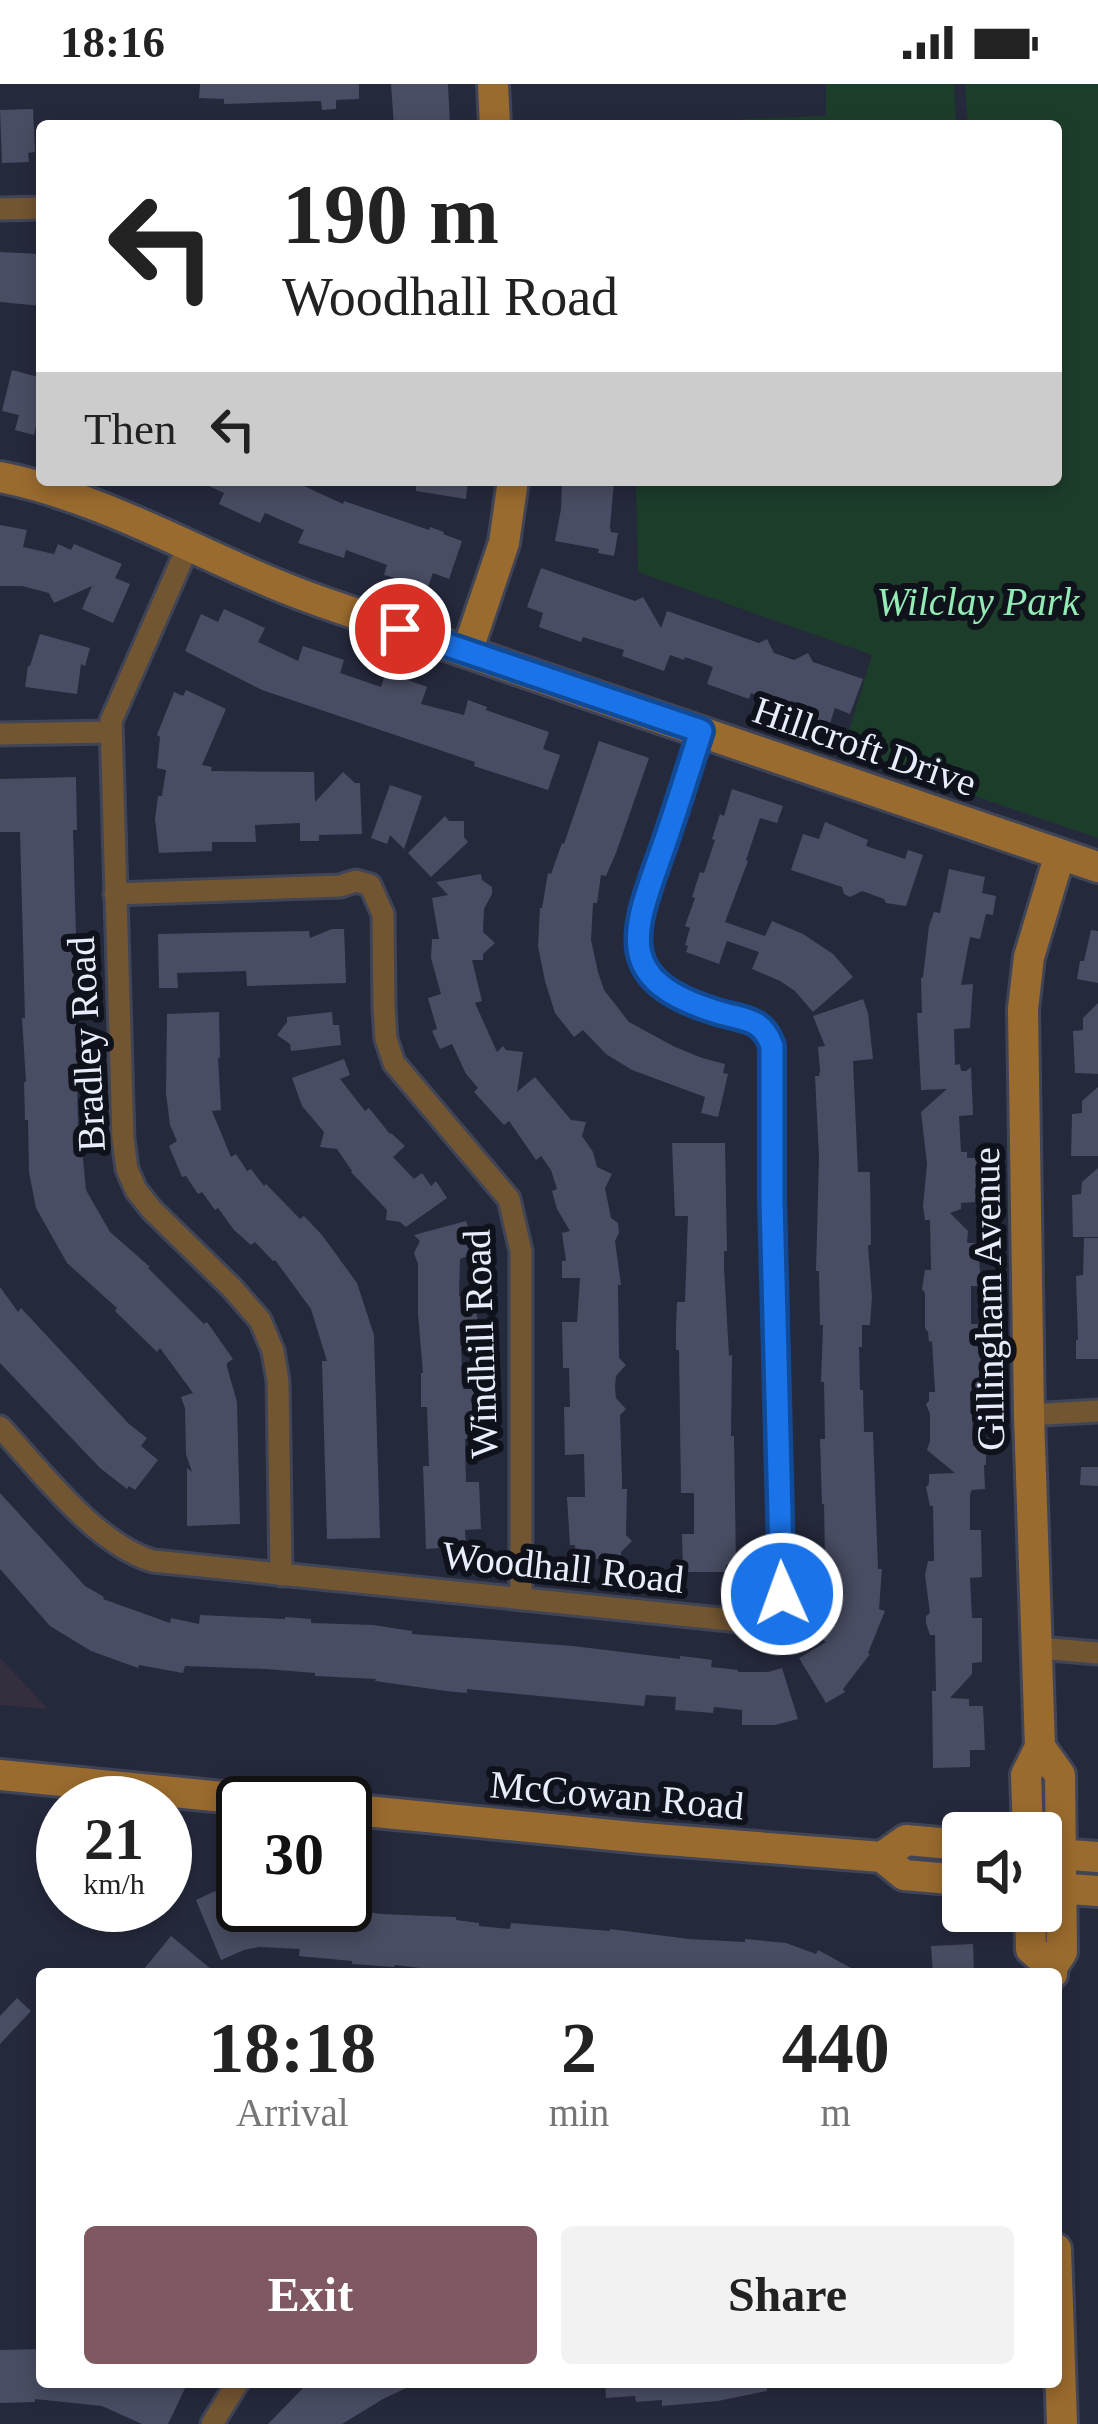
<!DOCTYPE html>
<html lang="en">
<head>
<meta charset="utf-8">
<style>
  :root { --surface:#fff; --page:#f2f2f2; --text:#222; --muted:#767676; --accent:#805861 }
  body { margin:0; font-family:Georgia,serif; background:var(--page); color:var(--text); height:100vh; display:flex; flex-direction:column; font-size:45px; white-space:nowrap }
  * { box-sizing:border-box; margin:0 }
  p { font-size:39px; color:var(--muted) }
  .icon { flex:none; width:66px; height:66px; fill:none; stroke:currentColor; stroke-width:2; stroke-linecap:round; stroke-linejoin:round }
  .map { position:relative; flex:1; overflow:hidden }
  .side { position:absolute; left:36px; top:1884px; width:1026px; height:420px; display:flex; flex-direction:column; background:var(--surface); border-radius:12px; box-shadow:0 6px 18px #0003 }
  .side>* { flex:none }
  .hud { position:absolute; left:36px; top:36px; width:1026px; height:366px; border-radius:12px; box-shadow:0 6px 18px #0003; background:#fff; color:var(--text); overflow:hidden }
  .fabs { position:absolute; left:942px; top:1728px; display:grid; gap:24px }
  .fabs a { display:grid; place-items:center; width:120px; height:120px; border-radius:12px; background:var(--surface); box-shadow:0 6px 18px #0003; font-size:60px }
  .speed { position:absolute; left:36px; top:1692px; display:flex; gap:24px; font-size:60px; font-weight:700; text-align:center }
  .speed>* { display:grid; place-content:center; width:156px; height:156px; border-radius:50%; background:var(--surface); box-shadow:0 6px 18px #0003; line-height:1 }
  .speed small { font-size:30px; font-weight:400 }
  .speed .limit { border:6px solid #111; border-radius:18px; background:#fff; color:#111 }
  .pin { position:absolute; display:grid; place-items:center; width:102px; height:102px; color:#fff; margin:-51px; border:6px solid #fff; border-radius:50%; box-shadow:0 3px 12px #0007 }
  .me { position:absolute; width:132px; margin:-66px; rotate:358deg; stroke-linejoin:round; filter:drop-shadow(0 0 9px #0008) }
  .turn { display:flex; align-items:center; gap:42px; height:252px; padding:0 48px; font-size:54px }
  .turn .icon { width:156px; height:156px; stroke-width:2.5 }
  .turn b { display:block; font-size:84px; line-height:102px }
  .then { display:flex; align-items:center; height:114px; padding:0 48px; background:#0003; gap:24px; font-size:45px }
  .eta { display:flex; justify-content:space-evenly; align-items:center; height:204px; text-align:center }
  .eta b { font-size:72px; font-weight:700; line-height:84px }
  .action { display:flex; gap:24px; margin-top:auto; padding:24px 48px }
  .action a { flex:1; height:138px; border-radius:12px; background:var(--accent); color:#fff; font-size:48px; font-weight:700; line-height:138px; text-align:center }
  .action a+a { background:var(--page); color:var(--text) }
  .status { display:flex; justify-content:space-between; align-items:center; height:84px; padding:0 60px; background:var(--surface); direction:ltr }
  .status svg { height:33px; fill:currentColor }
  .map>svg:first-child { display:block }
</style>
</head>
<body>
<div class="status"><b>18:16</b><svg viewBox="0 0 49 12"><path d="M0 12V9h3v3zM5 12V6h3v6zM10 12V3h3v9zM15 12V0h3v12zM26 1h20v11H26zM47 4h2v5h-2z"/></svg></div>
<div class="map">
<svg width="1098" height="2340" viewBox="0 0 1098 2340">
  <rect width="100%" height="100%" fill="#25293c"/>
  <path fill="#352e3e" d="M0,1574l48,51 -48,-4z"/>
  <path fill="#1d3d2b" d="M826,0h128l2,42h-217l4,-7 83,-3z
    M965,0h133v754l-255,-87 29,-96 -234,-83 -2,-92h420v-354h-88z"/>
  <path fill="#494d63" d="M200,0h159v15l-23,1v9l-14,1 -1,-9 -97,3v-5l-25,-1z
    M391,0h57l2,42h-56z
    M33,25l2,43 -7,1 1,9 -27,1 -2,-53z
    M0,168l42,2v52l-42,-4z
    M12,286l30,8 -3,36 -5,21 -19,-5 4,-15 -17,-4z
    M196,396h95l52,24 1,-3 85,29 1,-3 14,5 -1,2 19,7 -13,38 -16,-6 -5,14 -44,-12 3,-10 -41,-15 -2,8 -46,-15 6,-13 -39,-17 -5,10 -41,-19 5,-11z
    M416,396h52l-2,19 -50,-8z
    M562,396h52l-4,47 1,5 7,1 -4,23 -16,-3 1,-4 -44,-8 6,-32z
    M0,441l27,5 -4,17 31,7 4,-10 13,6 3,-6 48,20 -7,14 15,6 -17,39 -31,-14 10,-23 -38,17 -5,-10 -27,-7h-22z
    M541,484l94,33 8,-4 18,31 6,-17 92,32 8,-4 7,14 20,7 14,-7 5,9 50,17 -13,35 -15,-6 -6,18 -43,-14 2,-6 -37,-13 -2,6 -42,-15 6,-17 -28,-10 -1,3 -14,-5 -6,16 -42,-15 2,-6 -41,-13 -2,5 -42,-15 4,-14 -16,-6z
    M224,525l41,19 -7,14 40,19 5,-15 41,14 -4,13 41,14 5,-15 41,15 -6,17 43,11 4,-15 19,7 -1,3 63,22 -6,17 17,6 -12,35 -74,-24 1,-4 -213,-72 -77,-39 16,-37 17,8z
    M40,550l50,14 -5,18 -4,-2 -4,30 -52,-7 3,-21h2z
    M186,606l40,19 -24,56 10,2 -1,4 103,1 1,30 28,-30 12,11h5l2,51 -43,1v6h-19v-18l-45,2 1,17h-44v9l-53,2 -4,-34 3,-23h4l4,-26 -9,-2 3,-31 -3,-2 17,-43 9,4z
    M599,657l50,17 -33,95 -10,23 -5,-1 -4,28h-4l-2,37 7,32 6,18 25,32 44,24 29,12 23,6 -2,9 5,1 -10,43 -17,-4 4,-16 -73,-27 -26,-16 -23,-24 -9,7 -19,-24 -10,-32 -7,-35 2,-38h2l6,-35 3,1 11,-31 2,1z
    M76,693l1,53h-4l5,177h-3l5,65 -3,1 1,55h2l6,62 24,42 40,35 -2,1 56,56 3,-2 26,37 -6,4v4l10,35 3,122 -53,2v-58l5,4 -6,-18 -1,-46 -4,-11 12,-4 -33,-45 -3,4 -42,-41 2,-3 -50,-45 -31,-55 -7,-36 -1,-52h-3l-1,-38h2l-4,-64h3l-5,-186h-20v-53z
    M390,701l32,11 -18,53 -14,-14 -3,9 -16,-6z
    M732,705l51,17 -6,17 -17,-5 -14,42 2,1 -23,61 40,14 7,-15 31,13 30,20 20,23 -40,35 -18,-21 -15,-10 -28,-12 7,-17 -32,-11 -8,23 -33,-12 2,-6 -3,-1 5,-17 -5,-2 10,-28 -3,-1 8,-25 4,1 11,-33 -3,-1 8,-25 4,2z
    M445,732l4,5h15v16l4,5 -37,35 -23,-24z
    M825,738l43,18 -2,6 39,13 3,-9 15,5 -17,51 -20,-3 -2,-4 -22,-8 -12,6 -6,-3 -2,-7 -51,-17 12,-36 16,5z
    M949,785l36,8 -3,16 14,3 -3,19 -7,-1 -6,25 -10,-2 -9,48 12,-1 -3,44 -16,1 1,36 5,-1 1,7h5l5,-4 2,48 -14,1 2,36h6v6h10l-2,44 -14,1v6l-11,4 18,18 -1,12h11l3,43h-10v38h13v18h-4l5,65h-13l1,39h13v19h-2l1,24 -13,1 -2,4v36h11l1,47 -12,1 2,40h10v44l-10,1v11l-22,24 19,1v7h14l2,44h-15v17l-37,1 -1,-77h4l-1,-56h-5l-4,-12v-7l4,-3 -5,-38 3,-14h6l-1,-55h-3l-4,-19 3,-3v-10l26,-1 -28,-23 3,-9v-27l-4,-10 3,-3v-9h6l-3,-51 -3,1 -1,-10 -3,-4v-35l-3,-4 3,-19h6l-1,-50h-5l-2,-14 4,-42 -6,-52 26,-23 -26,1 -4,-77h5l-1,-35 2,-1 6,-51 5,-14 6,1z
    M481,790l1,6 10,7v7l-8,15 -1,23 12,11 -12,11v6h-11l10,41 -7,2 22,49 6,-6 3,4 17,2 -6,40 18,-15 36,43 15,2 -4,14 11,16 4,15 15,7 -7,14 6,30 7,5 1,10 -4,8 6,44h-3l1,73 7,7 -10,11 -1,11 1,11 10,11 -6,6 2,63v11h5l-1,46 6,6 -11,11v7h-45l-1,-14h-5l-3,-48h18l-1,-43 -19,1 -1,-48h6l-1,-39h-6l-1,-46h15l3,-44h-18v-17h4l-4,-28 8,-2 -13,-22 -5,-18 5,-2 -6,-19 -10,-14 -5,4 -27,-39 -5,4 -30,-33 4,-4 -12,-14 -14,-30 -12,5 -8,-18 5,-2 -9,-31 13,-4 -10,-36 1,-19h7l-7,-41 16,-3 -12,-13z
    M332,845h12l2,54 -99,3 -1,-15 -69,2 1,15h-19l-1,-54 151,-3 1,7z
    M1091,846l7,1v52l-21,-4 3,-18h4z
    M863,915l5,14 5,46 -20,2 5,111h12l1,73h-3l4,52 -2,28h-8v22h-3l1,43h3l1,42h9l5,137h4l-3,40 6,2 -17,42 2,1 -27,35 2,3 -19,11 -27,-45 27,-16 -8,-7 16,-21 -5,-3 11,-26 -12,-2 2,-25h-5l-1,-54h-2l-2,-65h5l-1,-57h-3l2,-57h-3l-1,-54h-3l3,-114 -4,-81h4l1,-6 -2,-23 7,-1 -12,-30z
    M1098,919v71l-23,-1 -2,-42 10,-1v-12z
    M219,928l1,46h-2l3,52 -9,1 19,46 5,-3 11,17 4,-2 13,17 2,-2 34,35 4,-3 18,19 35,48 17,52 6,203 -53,1 -5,-178h5l-16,-52 -36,-49 -2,1 -18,-19 -4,3 -17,-15 -16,-22 -3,2 -13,-18 -4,2 -12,-18 -4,1 -13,-31 8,-5 -7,-16 -4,-32 1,-79z
    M332,928l1,13h6l2,20 -50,6 -1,-7 -13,-9 10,-13v-5z
    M344,975l6,16 -10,4 25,32 4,-3 21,26 1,-1 14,13 -12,11 21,22 8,-6 9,13 5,-5 11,17 -41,29 -6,-5 -14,-2 1,-10 -36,-38 1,-1 -15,-22 -17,-2 4,-15 -22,-26 -10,-28z
    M1098,1003v69h-27l1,-42 10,-1v-12z
    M672,1059h53l2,108h-3v16l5,89 3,-1 -1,81h3l2,129h-10v7h-43l-1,-38h12v-41h-13l-2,-143h-3v-21l1,-27h8l3,-86h-13z
    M1098,1084v69h-25l-1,-42 9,-1 1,-12z
    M466,1137l6,18 -5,2 4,14 -11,4 -1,37h17l2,50 -17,1 2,42h15l1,49 -14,1 1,43h13l2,47 -16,1 1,16 -40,3 -3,-83h6l-2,-59h-6v-34h2l-5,-59v-50l-4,-11 6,-12 -6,-6z
    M1084,1154h14v121h-22v-19h2l-2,-64 7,-1z
    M0,1203l18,25 3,-4 108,116 18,14 -6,8 17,14 -23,30 -6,-4 -2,3 -27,-21 -100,-105z
    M1081,1383h17v19l-18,-1z
    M0,1409l85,93 19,11 -1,2 67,24 1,-5 28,6 1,-9 85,4v-2l26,2v4l62,2 39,6v3l161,12 107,13v-3l18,2 14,2 -1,7 27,3v2h30l14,-4 16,51 -23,6h-33v-15l-28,-3 -1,6 -38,-3 1,-13 -30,-2 -2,11 -177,-17v4l-21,-2 -71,-10 1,-2 -61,-3v-3l-49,-4 -81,-3 -2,7 -44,-8 -1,3 -47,-17 -41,-25 -50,-57z
    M215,1807l6,13 22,-4v5h76l62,9 75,3v3l23,3v3l31,3 1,-6 99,8v-2l79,10 56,3v-3l41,4 30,11 2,-4 44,24h-393l-74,-9 -1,2 -42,-3v-3l-53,-5 1,-7 -41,-2 -15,3 -23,10 -25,-60z
    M171,1852l46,38h-77z
    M973,1860l1,30h-41l-2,-28z
    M17,1914l14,13 -31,33v-28z
    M42,2265v33h146l-20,42h-26l-40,-18 -67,-7v3l-35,1v-53z
    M309,2298h110l-36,17 -41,25h-74z
    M605,2298h161l1,9 -49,10 -56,5v-6l-26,2 -1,-6 -29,2z"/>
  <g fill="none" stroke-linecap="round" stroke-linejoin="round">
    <defs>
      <path id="street" d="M0,125l42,-1
        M189,460l-78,177 12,418 4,30 9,21 16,20 80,78 28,32 13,31 5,30 3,194
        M0,650l110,-2
        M115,810l225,-8 16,-5 14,4 13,29 1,94 2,31 8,24 115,136 12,52v348
        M1029,1331l69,-4
        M0,1343c41,44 95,117 153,134l596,61c19,-3 28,-10 33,-28l-10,-394v-154c-10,-30 -31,-26 -58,-35 -104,-32 -79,-84 -50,-166 13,-38 25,-76 37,-114
        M1038,1564l60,5
        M212,2340l26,-42"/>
      <path id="secondary" d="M493,0l2,42
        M0,393c115,23 212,87 322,125 258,90 517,176 776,265
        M467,568l37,-109 9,-63
        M1040,1663l20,28 2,177 -10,15v7
        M0,1691l284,28
        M345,1725l298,29 239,19 22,18 59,5
        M1028,1749l-2,-58 14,-28 -11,-332 -6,-406 6,-52 31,-103
        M1044,1769l54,4
        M882,1773l24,-17 57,5
        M1041,1803l57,4
        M1030,1827l1,38 21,18
        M1056,2165l6,175"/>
    </defs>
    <use href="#street" stroke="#404457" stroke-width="27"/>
    <use href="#secondary" stroke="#404457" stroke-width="36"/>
    <use href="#street" stroke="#725531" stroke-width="21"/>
    <use href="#secondary" stroke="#9a6b2e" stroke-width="30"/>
  </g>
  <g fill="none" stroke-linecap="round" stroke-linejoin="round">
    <defs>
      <path id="route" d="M400,545l301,102c-12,38 -24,76 -37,114 -29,83 -55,133 50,166 27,9 48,5 58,35v154l10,394"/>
    </defs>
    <use href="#route" stroke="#114b97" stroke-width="30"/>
    <use href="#route" stroke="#1a73e8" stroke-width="21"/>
  </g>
  <g text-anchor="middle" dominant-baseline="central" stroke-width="12" stroke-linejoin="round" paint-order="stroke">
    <g font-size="39" font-style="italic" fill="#93ebb6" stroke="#10121b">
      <text x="978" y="517">Wilclay Park</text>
    </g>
    <g font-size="39" fill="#e9ecfa" stroke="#10121b">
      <text transform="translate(865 662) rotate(19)">Hillcroft Drive</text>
      <text transform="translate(86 960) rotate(-93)">Bradley Road</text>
      <text transform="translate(988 1215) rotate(-91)">Gillingham Avenue</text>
      <text transform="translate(480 1260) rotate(-92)">Windhill Road</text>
      <text transform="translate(563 1483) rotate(6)">Woodhall Road</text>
      <text transform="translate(617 1711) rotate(5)">McCowan Road</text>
    </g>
  </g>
</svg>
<div class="fabs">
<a><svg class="icon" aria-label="sound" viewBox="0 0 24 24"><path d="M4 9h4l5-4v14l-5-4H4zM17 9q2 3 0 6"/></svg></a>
</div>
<div class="speed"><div>21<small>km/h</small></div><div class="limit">30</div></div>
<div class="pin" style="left:400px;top:545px;background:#d93025"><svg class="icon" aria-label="arrive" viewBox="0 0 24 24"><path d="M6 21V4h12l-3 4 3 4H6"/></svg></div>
<svg class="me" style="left:782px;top:1510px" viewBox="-20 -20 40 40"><circle r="17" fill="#1a73e8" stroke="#fff" stroke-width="3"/><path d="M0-11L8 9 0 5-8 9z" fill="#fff"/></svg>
<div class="hud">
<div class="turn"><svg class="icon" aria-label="left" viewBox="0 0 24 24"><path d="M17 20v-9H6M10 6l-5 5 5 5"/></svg><div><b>190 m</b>Woodhall Road</div></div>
<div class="then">Then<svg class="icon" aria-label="left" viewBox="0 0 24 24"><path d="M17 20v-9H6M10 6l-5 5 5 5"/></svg></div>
</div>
<section class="side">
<div class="eta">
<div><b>18:18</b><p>Arrival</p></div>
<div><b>2</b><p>min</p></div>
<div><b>440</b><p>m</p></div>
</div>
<div class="action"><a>Exit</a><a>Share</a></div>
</section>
</div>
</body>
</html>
